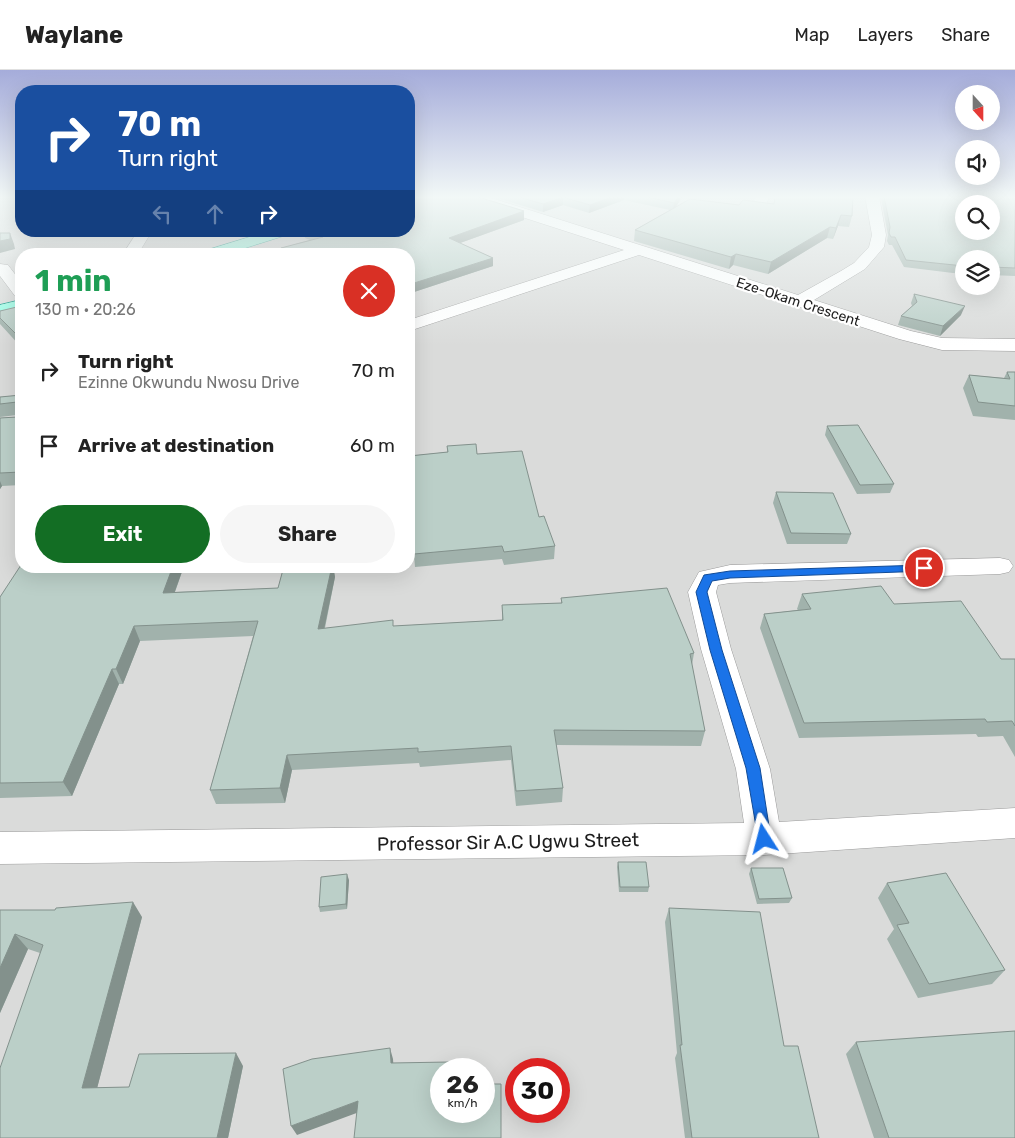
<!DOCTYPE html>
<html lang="en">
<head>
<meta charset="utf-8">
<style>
  :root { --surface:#fff; --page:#f6f6f6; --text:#222; --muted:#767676; --line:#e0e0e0; --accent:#136e24 }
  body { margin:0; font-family:Rubik,sans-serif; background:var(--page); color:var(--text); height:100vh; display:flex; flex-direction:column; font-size:19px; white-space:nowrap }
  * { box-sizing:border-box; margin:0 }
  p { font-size:16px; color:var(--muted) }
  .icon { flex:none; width:28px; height:28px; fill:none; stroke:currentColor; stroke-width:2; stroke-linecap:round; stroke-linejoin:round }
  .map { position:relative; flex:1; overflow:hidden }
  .panel { position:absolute; left:15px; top:178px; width:400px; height:325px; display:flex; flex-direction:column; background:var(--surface); border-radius:20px; box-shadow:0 5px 20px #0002 }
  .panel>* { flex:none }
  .top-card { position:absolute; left:15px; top:15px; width:400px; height:152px; border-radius:20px; box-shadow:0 5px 20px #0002; background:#1a4fa0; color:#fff; overflow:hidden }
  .needle { width:32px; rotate:159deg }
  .fabs { position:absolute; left:955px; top:15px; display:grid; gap:10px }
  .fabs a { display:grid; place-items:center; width:45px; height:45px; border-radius:50%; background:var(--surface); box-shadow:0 5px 20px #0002; font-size:25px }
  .speed { position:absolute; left:430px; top:988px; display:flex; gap:10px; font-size:25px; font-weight:700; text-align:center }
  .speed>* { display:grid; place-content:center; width:65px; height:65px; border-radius:50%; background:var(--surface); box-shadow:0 5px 20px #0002; line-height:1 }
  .speed small { font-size:12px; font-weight:400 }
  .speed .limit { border:8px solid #d22; background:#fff; color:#111 }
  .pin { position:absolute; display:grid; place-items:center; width:42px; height:42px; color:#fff; margin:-21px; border:2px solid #fff; border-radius:50%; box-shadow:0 1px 5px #0007 }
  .me { position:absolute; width:55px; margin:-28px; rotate:351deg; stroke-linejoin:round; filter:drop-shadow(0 0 4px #0008) }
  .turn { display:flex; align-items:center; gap:18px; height:105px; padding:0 20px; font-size:22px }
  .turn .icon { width:65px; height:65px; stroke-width:2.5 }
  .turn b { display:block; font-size:35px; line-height:42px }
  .lanes { display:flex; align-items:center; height:48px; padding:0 20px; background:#0003; justify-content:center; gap:25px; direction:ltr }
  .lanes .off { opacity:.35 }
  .round { display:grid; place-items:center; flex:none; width:52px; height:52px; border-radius:26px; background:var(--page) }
  .headline { display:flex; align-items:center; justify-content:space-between; height:85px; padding:0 20px }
  h1 { font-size:30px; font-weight:700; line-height:38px; color:#1e9e55 }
  .action { display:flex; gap:10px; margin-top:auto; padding:10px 20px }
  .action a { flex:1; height:58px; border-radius:30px; background:var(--accent); color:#fff; font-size:20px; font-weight:700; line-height:58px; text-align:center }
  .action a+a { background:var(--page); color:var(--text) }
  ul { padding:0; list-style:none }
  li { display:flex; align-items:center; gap:15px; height:75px; padding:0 20px }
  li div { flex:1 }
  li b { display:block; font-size:19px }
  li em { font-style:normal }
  header { display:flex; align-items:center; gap:30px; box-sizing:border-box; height:70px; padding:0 25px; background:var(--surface); border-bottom:1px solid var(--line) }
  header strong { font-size:24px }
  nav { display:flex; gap:28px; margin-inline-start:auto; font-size:18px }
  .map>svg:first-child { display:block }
</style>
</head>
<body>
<header>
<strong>Waylane</strong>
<nav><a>Map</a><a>Layers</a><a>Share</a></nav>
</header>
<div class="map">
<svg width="1015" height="1068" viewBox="0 0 1015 1068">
  <rect width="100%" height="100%" fill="#e2efed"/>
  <path fill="#dadbda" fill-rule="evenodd" d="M0,126h21v35h388v-35h606v942h-1015zM964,134h27v27h-27zM21,184h388v312h-388zM964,189h27v27h-27zM441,999h43v42h-43zM516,999h43v42h-43z"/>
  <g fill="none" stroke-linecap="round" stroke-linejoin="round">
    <defs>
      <path id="minor" d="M464,126h21l313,99 43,-24 13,-8 15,-16 3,-12 -7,-39h14l7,39 -2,12 -19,22 -51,31 97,31 31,7 73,1v12l-73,-1 -43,-11 -260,-84 -230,76v-11l215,-70 -158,-51z
        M755,126h14l-3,10h-10l-2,-3z
        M138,161h14l-14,23h-15z
        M0,194l8,1 13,17v15l-6,-1 -15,-20z
        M1000,488l9,2 4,6 -4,6 -9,2 -270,9 -12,2 -2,7 15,57 39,120 9,53 236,-14v30l-251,17 -764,9v-32l744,-9 -8,-54 -35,-120 -13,-57 11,-20 31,-7z"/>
      <path id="major" d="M269,161h23l-2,3 -64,20h-24l2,-3z
        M21,230v10l-21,5v-10z"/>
    </defs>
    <use href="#minor" stroke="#9a9a9a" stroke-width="1"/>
    <use href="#major" stroke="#009681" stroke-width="1"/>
    <use href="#minor" fill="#fff" fill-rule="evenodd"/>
    <use href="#major" fill="#97ffe6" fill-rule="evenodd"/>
  </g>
  <path fill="#a1b2ac" d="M491,126h192l-7,10 63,-1 113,11 -3,11 -11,-1 -5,13 -6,-1 -59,36 -35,-9 -4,4 -95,-28 1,-11 35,-20 -46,-10 -35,13 -26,-8 -20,7z
    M882,126h133v80l-24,-1v-16h-27v15l-11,-1 -49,-6 -12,-22h-3l-2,-4 1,-6 -7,-37z
    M524,141v9l-64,23 33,15v8l-82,27 -2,-1v-38h-127l-1,-6 29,-8 -5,-2 -1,-7h105z
    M914,224l47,21 -21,21 -42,-11 3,-9 11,-10 -1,-3z
    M21,236v41l-21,-23v-13z
    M1007,302h8v48l-42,-4 -10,-28 6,-13 35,3z
    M21,325v90l-19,1 -2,3v-71l17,-1v-2l-17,2v-20z
    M827,356l67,58 -4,9 -33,1 -32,-59z
    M447,376l30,8 62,63 16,29 -1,13 -50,6 -2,-6 -87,8 -2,-25h-4v-86l38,-4z
    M776,422l75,42 -4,10h-60l-14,-41z
    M21,496h163l-9,26 103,-4 6,-22h49l2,11 -10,51 69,-2 108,-6v-15l59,-2v-5l133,55 -2,12 13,66 -4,15 -145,-1 7,43 -1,14 -46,4 -5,-46 -91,7 -1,-4 -127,7 -7,33 -69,1 -6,-14 43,-154 -113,5 -17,43h-4l-47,112 -72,2v-201z
    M802,524l92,10 107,55h14v98l-12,-21 -25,1 -2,-3 -177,4 -39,-110 4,-14 34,-4 -1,-1z
    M618,792l31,25 -1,5h-29l-2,-25z
    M751,798l41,30 -3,5 -32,1 -8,-30z
    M349,810l-2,29 -27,3 -1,-5z
    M887,813l118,87 -13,14 -74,14 -31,-59 7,-10 -16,-31z
    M669,838l115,138 35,92h-134l-10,-80 2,-5 -12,-131z
    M0,840l142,7 -45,171 32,-1 114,-21 -15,72h-228l40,-185 -12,-4 -28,64z
    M856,972l159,96h-141l-28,-84z"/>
  <path fill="#83918c" d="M614,126h11l-1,4 -35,13 1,-8z
    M679,126h4l-10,15 1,-8z
    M563,127v8l-20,7v-8z
    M524,141v9l-75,27v-9z
    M841,145l-3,11 -5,13 3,-11z
    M830,157l-3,11 -59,36 3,-12z
    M10,163l4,11 1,5 -15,4v-12z
    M736,184l-3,11 -4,4 2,-12z
    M493,188v8l-82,27v-9z
    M965,236l-4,9 -21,21 3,-10z
    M0,411l2,5 -2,3z
    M173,496h11l-15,42 -6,-15z
    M332,496h1l2,11 -14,67 -3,-15z
    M134,556l6,15 -17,43 -7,-15z
    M112,599l7,15 -47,112 -9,-14z
    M287,685l5,15 -7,33 -5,-15z
    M347,804l2,6 -2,29 -1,-5z
    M133,832l9,15 -48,183 -12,-12z
    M15,864l13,15 -28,64v-45z
    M390,978l3,11 1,15 -3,-11z
    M236,983l7,13 -15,72h-11z
    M358,1031l4,10 -65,24 -6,-9z"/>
  <path fill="#bbcfc8" stroke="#83918c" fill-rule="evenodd" d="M409,126h66l49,15 -75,27 44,20 -82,26 -2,-1v-29h-122l3,-1 -9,-5 42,-11 -15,-6h101z
    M516,126h98l-24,9 -27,-8 -20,7z
    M644,126h35l-5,7z
    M775,126h78l-1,20 -11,-1 -5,13 -6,-1 -59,35 -35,-8 -5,3 -96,-27 55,-31 49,6 4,-5 31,4z
    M884,126h131v72l-24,-1v-8h-27v7l-58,-6 -11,-23h-4l-2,-4 1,-6zM964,134h27v27h-27z
    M0,163h10v6l-10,2z
    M914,224l51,12 -22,20 -42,-10 16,-14z
    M21,236v33l-21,-21v-7z
    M1007,302h8v34l-37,-4 -9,-27 41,4z
    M21,325v77l-21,1v-55l17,-1v-15l-17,2v-7z
    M858,355l36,59 -34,1 -33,-59z
    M476,374l1,10 45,-3 17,66 5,-1 11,30 -51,6 -2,-6 -88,8 -2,-25h-3v-73l39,-4 -1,-6z
    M776,422l57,1 18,41 -60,-1z
    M21,495v1h152l-10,27 115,-5 6,-22h48l-14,63 75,-9v6l110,-6 -1,-15 60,-2 -1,-5 106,-10 27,65 -4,1 15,77 -151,-1 9,58 -47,3 -5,-45 -93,6v-4l-131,7 -7,33 -70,2 48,-169 -124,5 -18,43h-4l-49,113 -63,1v-186z
    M881,516l13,18 67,-3 40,58h14v67l-3,-5 -25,1 -2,-3 -181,4 -40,-109 47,-5 -9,-15z
    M618,792h28l3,25h-29z
    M751,798h32l9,30 -33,1z
    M946,803l59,97 -76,14 -32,-59 12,-2 -22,-40z
    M347,804l-1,30 -27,3 2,-30z
    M133,832l-51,186 47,-1 10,-33 97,-1 -19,85h-217v-70l43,-123 -28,-11 -15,34v-58h55l1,-2z
    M669,838l91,4 24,134h14l21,92h-127l-12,-93h2z
    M1015,961v107h-126l-33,-96z
    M390,978l1,15 58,-1v7h-8v42h43v-27h17v54h-147l4,-37 -67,25 -8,-57 29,-10z"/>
  <linearGradient id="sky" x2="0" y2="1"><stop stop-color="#a5acda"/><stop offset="0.46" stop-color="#f2f8f7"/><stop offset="1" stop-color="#f2f8f7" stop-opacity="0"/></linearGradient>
  <rect width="1015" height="276" fill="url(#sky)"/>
  <path fill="#1a73e8" stroke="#114b97" d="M924,495l6,3 -2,3 -198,7 -18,3 -5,11 15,58 38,118 11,71 -2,5 -5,2 -5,-2 -13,-76 -36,-118 -14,-58 8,-17 26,-4z"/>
  <g text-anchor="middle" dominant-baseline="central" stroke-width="4.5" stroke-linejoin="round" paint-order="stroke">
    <g font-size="14" fill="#1d1d1d" stroke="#fff">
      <text transform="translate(798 232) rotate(18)">Eze-Okam Crescent</text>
    </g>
    <g font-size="19" fill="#1d1d1d" stroke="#fff">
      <text transform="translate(508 772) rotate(-1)">Professor Sir A.C Ugwu Street</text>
    </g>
  </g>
</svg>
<div class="fabs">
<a><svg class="needle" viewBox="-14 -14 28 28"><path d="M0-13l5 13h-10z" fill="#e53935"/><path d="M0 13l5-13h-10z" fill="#767676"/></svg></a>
<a><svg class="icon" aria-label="sound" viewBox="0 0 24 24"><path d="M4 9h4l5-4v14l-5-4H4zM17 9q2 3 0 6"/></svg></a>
<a><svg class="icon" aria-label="search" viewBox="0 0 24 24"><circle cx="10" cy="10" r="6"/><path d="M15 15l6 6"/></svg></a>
<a><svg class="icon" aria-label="layers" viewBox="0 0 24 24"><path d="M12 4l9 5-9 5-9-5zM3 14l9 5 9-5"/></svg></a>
</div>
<div class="speed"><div>26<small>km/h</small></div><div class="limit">30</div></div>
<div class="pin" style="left:924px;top:498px;background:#d93025"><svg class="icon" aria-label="arrive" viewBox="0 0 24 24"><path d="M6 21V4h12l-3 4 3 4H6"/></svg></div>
<svg class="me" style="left:764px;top:769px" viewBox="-20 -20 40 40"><path d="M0-17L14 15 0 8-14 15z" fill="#1a73e8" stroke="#fff" stroke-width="4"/></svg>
<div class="top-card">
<div class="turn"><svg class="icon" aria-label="right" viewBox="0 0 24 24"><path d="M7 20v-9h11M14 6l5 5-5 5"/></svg><div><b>70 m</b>Turn right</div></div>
<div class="lanes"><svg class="icon off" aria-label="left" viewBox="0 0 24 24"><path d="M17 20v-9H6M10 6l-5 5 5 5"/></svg><svg class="icon off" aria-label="ahead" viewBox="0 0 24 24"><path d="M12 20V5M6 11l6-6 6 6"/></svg><svg class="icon" aria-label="right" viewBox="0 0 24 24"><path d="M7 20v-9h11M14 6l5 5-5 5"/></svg></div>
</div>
<section class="panel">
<div class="headline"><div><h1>1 min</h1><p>130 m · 20:26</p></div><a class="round" style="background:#d93025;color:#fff"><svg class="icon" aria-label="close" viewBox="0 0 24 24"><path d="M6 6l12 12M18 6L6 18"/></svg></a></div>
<ul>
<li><svg class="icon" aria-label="right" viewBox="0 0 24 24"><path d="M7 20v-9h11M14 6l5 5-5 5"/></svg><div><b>Turn right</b><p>Ezinne Okwundu Nwosu Drive</p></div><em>70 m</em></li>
<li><svg class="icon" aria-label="arrive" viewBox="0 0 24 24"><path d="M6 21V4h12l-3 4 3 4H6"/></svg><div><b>Arrive at destination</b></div><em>60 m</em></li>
</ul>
<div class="action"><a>Exit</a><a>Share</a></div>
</section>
</div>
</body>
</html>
